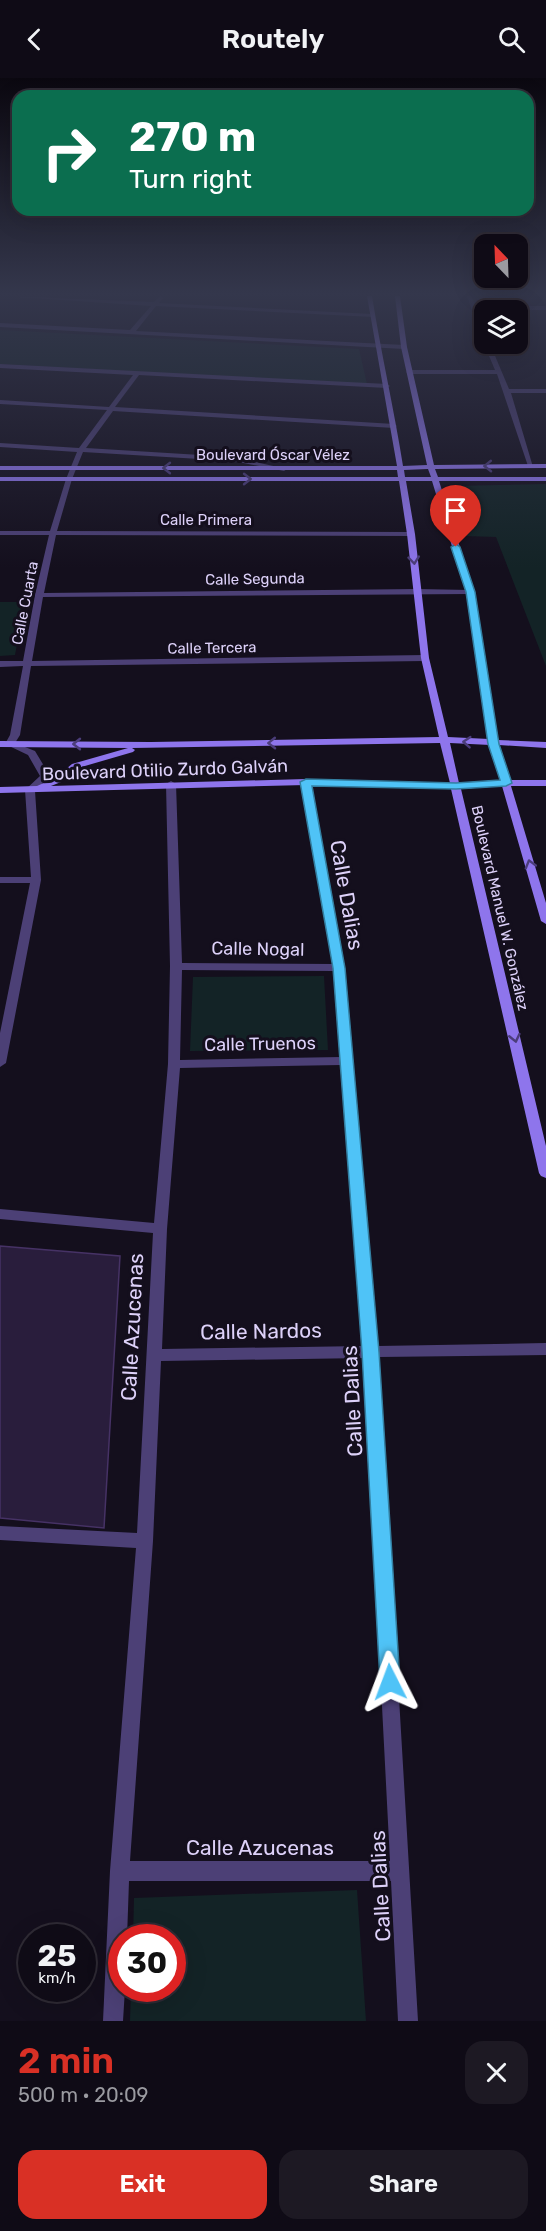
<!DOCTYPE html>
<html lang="en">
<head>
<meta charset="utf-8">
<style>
  :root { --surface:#0f0b16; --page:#1d1923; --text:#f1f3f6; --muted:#9b9ba1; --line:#2f2b35; --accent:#d93025 }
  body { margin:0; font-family:Rubik,sans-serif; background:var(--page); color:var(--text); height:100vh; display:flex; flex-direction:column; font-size:22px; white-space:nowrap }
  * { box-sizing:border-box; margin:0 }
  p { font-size:20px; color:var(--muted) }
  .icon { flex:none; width:33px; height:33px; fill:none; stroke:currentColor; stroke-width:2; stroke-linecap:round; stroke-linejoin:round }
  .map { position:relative; height:1943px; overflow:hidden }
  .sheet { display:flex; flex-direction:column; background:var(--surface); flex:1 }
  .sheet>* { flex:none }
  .banner { position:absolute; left:12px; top:12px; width:522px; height:126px; border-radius:18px; box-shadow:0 6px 24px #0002,0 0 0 2px var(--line); background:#0b6e4f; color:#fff; overflow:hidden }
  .needle { width:39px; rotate:337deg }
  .controls { position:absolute; left:474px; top:156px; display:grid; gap:12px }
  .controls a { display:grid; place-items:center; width:54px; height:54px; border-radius:12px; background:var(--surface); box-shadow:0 6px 24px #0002,0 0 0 2px var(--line); font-size:30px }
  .speed { position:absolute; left:18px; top:1846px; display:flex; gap:12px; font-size:30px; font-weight:700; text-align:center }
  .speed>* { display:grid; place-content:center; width:78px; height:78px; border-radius:50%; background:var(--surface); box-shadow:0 6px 24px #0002,0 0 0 2px var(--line); line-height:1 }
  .speed small { font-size:15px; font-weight:400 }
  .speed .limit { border:9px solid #d22; background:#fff; color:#111 }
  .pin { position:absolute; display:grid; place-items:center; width:51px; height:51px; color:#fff; margin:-62px -26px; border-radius:50% 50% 50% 0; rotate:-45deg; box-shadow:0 0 6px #0007 }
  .pin .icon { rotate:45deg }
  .me { position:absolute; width:66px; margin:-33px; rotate:357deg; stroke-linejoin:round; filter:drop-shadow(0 0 4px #0008) }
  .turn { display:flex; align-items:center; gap:21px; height:126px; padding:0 18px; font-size:27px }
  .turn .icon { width:78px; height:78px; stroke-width:2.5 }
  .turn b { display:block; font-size:42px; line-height:51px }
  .round { display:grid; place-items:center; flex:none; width:63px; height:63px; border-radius:18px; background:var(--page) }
  .head { display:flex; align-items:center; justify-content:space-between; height:102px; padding:0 18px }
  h1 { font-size:36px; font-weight:600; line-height:45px; color:var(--accent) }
  .primary-button { display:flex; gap:12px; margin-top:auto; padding:12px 18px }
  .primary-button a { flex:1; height:69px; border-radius:18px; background:var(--accent); color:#fff; font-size:24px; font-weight:600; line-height:69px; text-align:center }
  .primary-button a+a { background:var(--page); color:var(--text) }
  header { display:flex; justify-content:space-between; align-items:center; height:78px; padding:0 18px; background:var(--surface); font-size:27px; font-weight:600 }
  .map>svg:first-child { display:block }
</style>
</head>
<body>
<header><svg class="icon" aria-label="back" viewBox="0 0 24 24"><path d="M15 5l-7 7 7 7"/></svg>Routely<svg class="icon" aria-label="search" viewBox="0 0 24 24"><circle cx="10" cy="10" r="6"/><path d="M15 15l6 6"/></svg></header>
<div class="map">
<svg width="546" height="1943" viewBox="0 0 546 1943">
  <rect width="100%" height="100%" fill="#140f1d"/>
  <path fill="#132326" d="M0,252l359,19 8,35 -367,-20z
    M546,406v182l-50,-129 -32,-1 -13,-50z
    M0,524h25l-10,53 -15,1z
    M324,898l4,74 -138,1 3,-74z
    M357,1812l9,131h-236l1,-32h41v-51h-39l1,-40z"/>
  <path fill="#291d3c" stroke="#463265" stroke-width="1.5" d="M0,1168l120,10 -16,272 -104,-10z"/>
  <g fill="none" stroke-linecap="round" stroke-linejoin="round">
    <path fill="#4c4076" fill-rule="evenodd" d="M3,218l151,6 6,-6 3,2 -4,5 213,11 2,3 -218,-11 -20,25 268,14 3,2 -3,2 -404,-22v-4l130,7 21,-24z
      M467,218h4l5,10h70v4h-69l7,20v8l-3,-2z
      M484,266h6l19,45h37v4h-35l22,74 -5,-1 -31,-92h-88l-3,-2 3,-2h86z
      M0,286l387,20 3,2 -3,2 -248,-13 -24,32 279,17 3,2 -3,2 -281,-17 -27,37 147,9 54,12 -3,2 -51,-10 -150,-9 -11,27 -15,52 354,1h3v4l-358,-1 -12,58 373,-4 53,1 4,2 -4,2 -427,3 -11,64 393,-6 4,3 -4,3 -394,5 -11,69 -5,8 20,8 15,25 -15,15 6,89 -35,183 -6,4v-34l30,-150h-30v-6h31l-6,-87 15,-14 -12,-21 -23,-11 5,-9 13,-69 -23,1v-6h23l12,-66 14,-60h-49v-4h50l16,-52 11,-27 -77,-5v-4l79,5 28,-38 -107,-6v-4l109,7 24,-32 -133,-7z
      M306,701l5,3 34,186 33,378 168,-3v12l-167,2 39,664h-20l-7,-140h-262l-2,57h-5v51h3l-2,32h-20l7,-150 26,-323 -136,-8v-14l137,7 16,-300 -153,-14v-10l154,14 14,-159 2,-98 -4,-182 5,-3 5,3 6,179 151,1 -32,-182zM182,892l152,1 7,86 -161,3zM341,987l22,281 -201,3 5,-120 13,-161zM364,1280l26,503h-260l23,-320 8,-180z"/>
    <path fill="#8e75ec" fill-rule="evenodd" d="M367,218h5c9,57 22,113 31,170l24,-1 -26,-118 -6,-51h5l7,51 27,118 112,-1v4l-111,1 3,8h108v4h-107l35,111 24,148 48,2v6l-47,-3 10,35h37v6h-35l35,117v21l-5,-3 -39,-135 -41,3 85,357v32l-5,-2 -2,-3 -88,-384 -145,-4 -306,8v-6l37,-1 18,-8 17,-14 56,-16 -128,-1v-6l151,1 288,-5 -18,-79 -14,-124 -8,-53h-399v-4h398l-1,-7h-397v-4h397zM428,391l3,8h-26l-1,-7zM406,403h26l34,111 23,147 -41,-2 -19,-79 -14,-124zM440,665l10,40 -144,-4 -255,7 10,-4 17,-14 55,-16 2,-2 -3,-2zM450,665l40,2 10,35 -41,3z"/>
  </g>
  <defs><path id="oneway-chevron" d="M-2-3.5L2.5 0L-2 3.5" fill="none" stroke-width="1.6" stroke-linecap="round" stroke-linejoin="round" transform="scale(1.5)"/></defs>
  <g stroke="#4b3d7a">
    <use href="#oneway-chevron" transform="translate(488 388) rotate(179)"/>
    <use href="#oneway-chevron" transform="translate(167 390) rotate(-180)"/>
    <use href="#oneway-chevron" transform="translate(247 401)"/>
    <use href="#oneway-chevron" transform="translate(414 482) rotate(84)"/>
    <use href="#oneway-chevron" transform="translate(467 664) rotate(-176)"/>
    <use href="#oneway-chevron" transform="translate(272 665) rotate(179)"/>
    <use href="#oneway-chevron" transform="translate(77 666) rotate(-180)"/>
    <use href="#oneway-chevron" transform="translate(530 786) rotate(-106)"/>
    <use href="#oneway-chevron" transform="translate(515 960) rotate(77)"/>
  </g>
  <linearGradient id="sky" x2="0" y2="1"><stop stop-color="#0b0810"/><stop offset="0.44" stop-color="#34374c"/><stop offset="1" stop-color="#34374c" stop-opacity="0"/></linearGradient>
  <rect width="546" height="490" fill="url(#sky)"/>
  <path fill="#4fc3f7" stroke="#337fa1" stroke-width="1.5" d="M456,466l4,3 15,45 24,152 13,39 -6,3 -50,3 -144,-3 33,182 34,384 21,330 -3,7 -7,3 -7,-3 -3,-7 -18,-330 -29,-384 -33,-186 6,-3 150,4 44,-3 -12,-36 -22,-152 -15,-45z"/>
  <g text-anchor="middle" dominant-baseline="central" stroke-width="6" stroke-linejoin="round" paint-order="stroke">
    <g font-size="15" fill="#ddd1f9" stroke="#140f1d">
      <text x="273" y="377">Boulevard Óscar Vélez</text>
      <text x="206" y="442">Calle Primera</text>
      <text transform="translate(255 501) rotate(-1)">Calle Segunda</text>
      <text transform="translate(25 525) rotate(-79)">Calle Cuarta</text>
      <text transform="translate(212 570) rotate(-1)">Calle Tercera</text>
      <text transform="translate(500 830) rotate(77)">Boulevard Manuel W. González</text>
    </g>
    <g font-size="18" fill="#ddd1f9" stroke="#140f1d">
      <text transform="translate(165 692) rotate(-2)">Boulevard Otilio Zurdo Galván</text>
      <text transform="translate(258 871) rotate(1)">Calle Nogal</text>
      <text transform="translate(260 966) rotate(-1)">Calle Truenos</text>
    </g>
    <g font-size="21" fill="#ddd1f9" stroke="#140f1d">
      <text transform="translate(347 817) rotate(80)">Calle Dalias</text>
      <text transform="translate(132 1249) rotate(-87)">Calle Azucenas</text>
      <text transform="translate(261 1253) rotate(-1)">Calle Nardos</text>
      <text transform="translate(352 1323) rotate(-93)">Calle Dalias</text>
      <text x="260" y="1769">Calle Azucenas</text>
      <text transform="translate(380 1808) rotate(-93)">Calle Dalias</text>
    </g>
  </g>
</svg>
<div class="controls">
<a><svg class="needle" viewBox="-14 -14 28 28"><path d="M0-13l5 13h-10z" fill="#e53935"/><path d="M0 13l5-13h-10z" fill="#9b9ba1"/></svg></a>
<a><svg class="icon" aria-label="layers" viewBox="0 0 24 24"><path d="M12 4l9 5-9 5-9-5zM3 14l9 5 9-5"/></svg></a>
</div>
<div class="speed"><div>25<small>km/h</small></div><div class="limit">30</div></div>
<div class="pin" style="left:456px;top:469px;background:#d93025"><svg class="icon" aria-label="arrive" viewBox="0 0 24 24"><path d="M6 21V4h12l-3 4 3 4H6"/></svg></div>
<svg class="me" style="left:390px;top:1604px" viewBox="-20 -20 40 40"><path d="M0-17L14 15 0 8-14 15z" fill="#4fc3f7" stroke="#fff" stroke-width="4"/></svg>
<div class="banner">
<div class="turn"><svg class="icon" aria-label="right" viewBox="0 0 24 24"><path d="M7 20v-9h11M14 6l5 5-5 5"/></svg><div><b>270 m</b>Turn right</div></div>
</div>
</div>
<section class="sheet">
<div class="head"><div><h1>2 min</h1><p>500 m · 20:09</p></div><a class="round"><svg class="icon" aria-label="close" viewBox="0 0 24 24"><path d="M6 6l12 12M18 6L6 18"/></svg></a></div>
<div class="primary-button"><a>Exit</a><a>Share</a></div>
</section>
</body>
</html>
